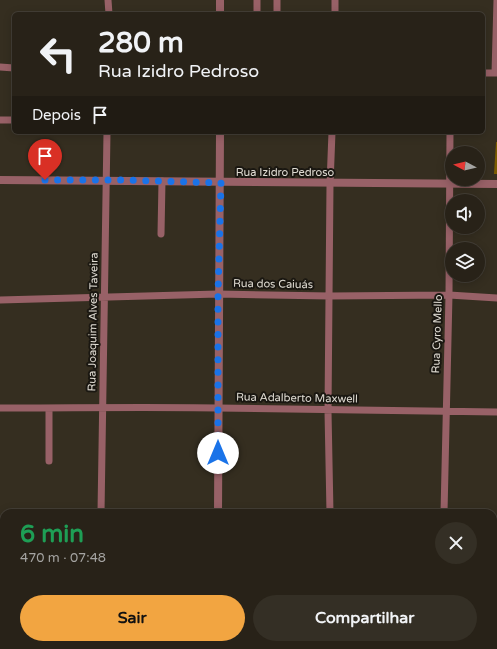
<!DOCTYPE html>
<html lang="pt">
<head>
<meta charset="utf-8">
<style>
  :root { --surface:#282218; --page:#342f25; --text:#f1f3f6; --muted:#a5a4a2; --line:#443f37; --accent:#f2a541 }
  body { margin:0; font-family:"Varela Round",sans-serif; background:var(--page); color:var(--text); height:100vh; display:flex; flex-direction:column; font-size:15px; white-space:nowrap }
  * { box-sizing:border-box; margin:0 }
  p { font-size:13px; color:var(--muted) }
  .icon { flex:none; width:22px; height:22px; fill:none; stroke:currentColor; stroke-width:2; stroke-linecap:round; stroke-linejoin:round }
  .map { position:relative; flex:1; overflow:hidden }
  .sheet { position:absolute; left:0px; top:509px; width:497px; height:140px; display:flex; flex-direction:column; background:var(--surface); border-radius:12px 12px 0 0; box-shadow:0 2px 10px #0003,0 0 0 1px var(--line) }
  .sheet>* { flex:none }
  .top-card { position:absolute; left:12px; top:12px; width:473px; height:122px; border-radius:6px; box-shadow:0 2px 10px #0003,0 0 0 1px var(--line); background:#282218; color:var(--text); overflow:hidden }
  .needle { width:26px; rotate:277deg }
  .tools { position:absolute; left:445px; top:146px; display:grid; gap:8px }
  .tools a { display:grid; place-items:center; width:40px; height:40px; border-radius:50%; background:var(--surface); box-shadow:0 2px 10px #0003,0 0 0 1px var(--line); font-size:20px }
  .pin { position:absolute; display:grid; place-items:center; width:34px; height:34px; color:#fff; margin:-41px -17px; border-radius:50% 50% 50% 0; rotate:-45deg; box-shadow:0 0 4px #0007 }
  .pin .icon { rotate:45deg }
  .me { position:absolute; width:44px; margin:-22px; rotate:0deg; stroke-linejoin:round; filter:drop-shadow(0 0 3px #0008) }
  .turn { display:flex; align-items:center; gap:14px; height:84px; padding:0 20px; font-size:18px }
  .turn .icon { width:52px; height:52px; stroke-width:2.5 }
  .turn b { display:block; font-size:28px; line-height:34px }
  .then { display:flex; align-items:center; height:38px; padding:0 20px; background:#0003; gap:8px; font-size:15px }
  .round { display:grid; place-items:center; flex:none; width:42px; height:42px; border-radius:21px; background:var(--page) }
  .head { display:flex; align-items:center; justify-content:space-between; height:68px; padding:0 20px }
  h1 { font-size:24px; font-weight:700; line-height:30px; color:#1e9e55 }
  .primary-button { display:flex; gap:8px; margin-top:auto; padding:8px 20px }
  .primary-button a { flex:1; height:46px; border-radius:24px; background:var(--accent); color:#111; font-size:16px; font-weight:700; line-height:46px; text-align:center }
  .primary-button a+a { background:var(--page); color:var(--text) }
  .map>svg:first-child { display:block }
</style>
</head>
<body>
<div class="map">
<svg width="497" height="649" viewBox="0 0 497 649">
  <rect width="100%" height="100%" fill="#352e20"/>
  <path fill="#7a5b00" d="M496,142h1v32h-3z"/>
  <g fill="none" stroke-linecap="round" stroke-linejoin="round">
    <path stroke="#986167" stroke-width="3.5" d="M195,645v4"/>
    <path stroke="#986167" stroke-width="7" d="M108,0l1,14
      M257,0v14
      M277,0v14
      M335,0v14
      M0,67l14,1
      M483,73h14
      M495,73l2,-73
      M0,120h14
      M161,234l1,-53
      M0,300l218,-6 112,2 119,-1 48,3
      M0,408c73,0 145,-1 218,0 93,1 186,3 279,4
      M49,461v-53
      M101,513l6,-381
      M330,513l-2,-102 2,-227 2,-52
      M444,513l5,-218 1,-163
      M0,525h4
      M493,527h4
      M0,638l4,-1
      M493,642h4
      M10,649l1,-4
      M101,649v-4
      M330,649l1,-4
      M443,649v-4"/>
    <path stroke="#986167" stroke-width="8" d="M220,0v14
      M0,180l497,4
      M218,513l2,-381
      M216,645v4"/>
  </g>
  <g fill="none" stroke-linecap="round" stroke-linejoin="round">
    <path stroke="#1a73e8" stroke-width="7" stroke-dasharray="0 12.6" d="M45,180h80l96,3 -3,111v159"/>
  </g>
  <g text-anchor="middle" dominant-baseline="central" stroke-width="4" stroke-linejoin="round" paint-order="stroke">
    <g font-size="11" fill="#e0dcd3" stroke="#1a1711">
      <text x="285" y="172">Rua Izidro Pedroso</text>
      <text transform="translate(273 284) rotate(1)">Rua dos Caiuás</text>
      <text transform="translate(93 322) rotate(-89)">Rua Joaquim Alves Taveira</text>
      <text transform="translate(437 334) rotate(-88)">Rua Cyro Mello</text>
      <text transform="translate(297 398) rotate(1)">Rua Adalberto Maxwell</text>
    </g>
  </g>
</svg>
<div class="tools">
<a><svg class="needle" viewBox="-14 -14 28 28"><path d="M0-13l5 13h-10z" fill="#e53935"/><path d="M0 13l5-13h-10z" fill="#a5a4a2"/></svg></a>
<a><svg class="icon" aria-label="sound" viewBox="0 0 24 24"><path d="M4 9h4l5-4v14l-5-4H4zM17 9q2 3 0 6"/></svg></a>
<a><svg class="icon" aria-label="layers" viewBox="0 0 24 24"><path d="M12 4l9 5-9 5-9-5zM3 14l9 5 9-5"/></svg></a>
</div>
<div class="pin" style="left:45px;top:180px;background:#d93025"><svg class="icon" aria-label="arrive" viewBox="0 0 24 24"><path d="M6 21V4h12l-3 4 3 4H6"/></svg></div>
<svg class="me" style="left:218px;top:453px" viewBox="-20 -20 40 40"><circle r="19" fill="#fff"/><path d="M0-13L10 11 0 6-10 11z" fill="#1a73e8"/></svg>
<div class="top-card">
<div class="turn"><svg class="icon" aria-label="left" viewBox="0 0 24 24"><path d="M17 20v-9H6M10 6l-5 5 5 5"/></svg><div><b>280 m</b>Rua Izidro Pedroso</div></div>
<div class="then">Depois<svg class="icon" aria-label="arrive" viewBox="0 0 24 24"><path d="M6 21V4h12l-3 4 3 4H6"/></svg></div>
</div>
<section class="sheet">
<div class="head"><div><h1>6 min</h1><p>470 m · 07:48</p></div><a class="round"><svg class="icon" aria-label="close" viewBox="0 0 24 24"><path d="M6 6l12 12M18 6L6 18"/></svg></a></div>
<div class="primary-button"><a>Sair</a><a>Compartilhar</a></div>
</section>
</div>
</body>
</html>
